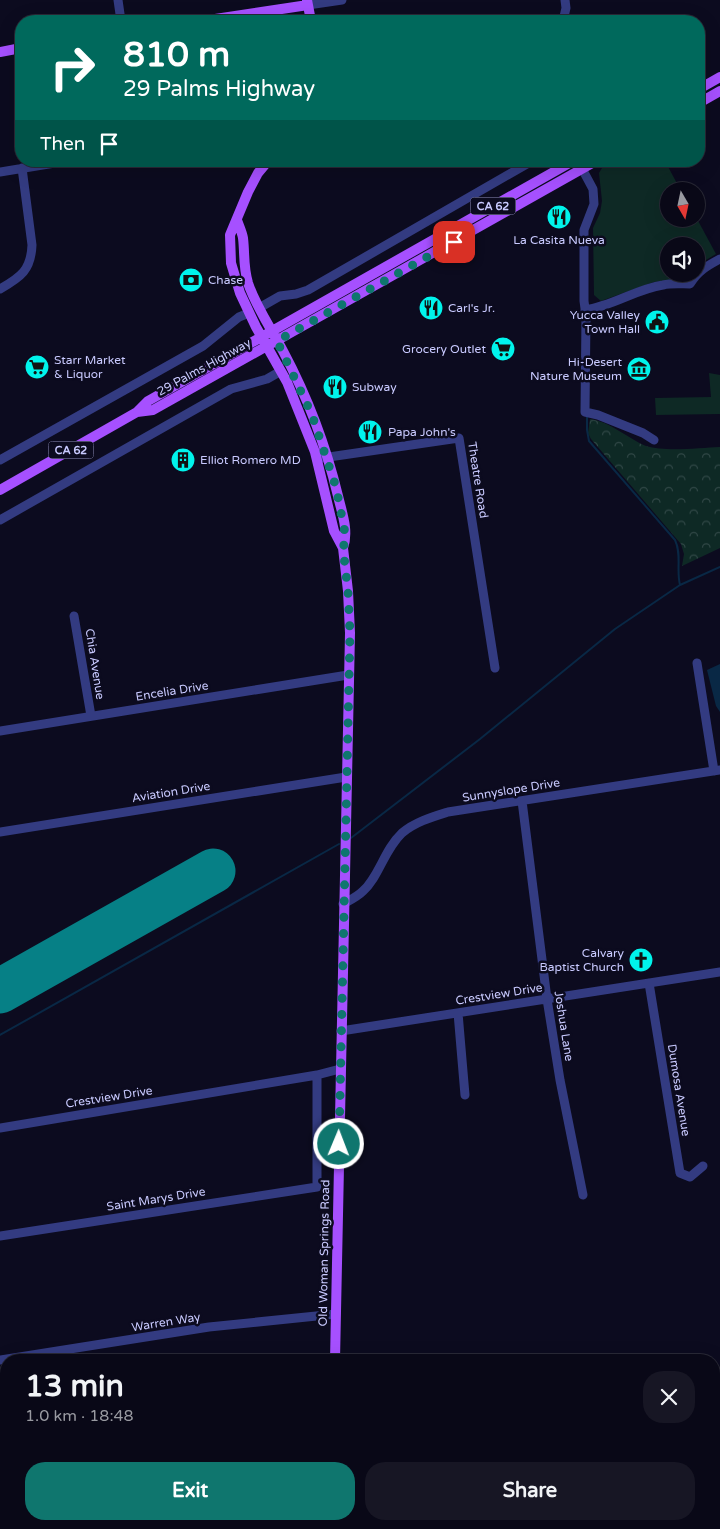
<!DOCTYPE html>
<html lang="en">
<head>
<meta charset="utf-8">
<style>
  :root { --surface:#090817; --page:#171624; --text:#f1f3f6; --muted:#999aa1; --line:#292936; --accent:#0f766e }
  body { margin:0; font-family:"Varela Round",sans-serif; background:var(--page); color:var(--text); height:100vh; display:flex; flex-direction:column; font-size:19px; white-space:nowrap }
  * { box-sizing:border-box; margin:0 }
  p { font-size:16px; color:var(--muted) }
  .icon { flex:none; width:28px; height:28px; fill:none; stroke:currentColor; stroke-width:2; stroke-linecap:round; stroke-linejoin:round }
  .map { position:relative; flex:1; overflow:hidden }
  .sheet { position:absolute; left:0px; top:1354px; width:720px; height:176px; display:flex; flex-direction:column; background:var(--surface); border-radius:20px 20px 0 0; box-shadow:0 5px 20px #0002,0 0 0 1px var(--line) }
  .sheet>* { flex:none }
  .banner { position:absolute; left:15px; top:15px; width:690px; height:152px; border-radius:20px; box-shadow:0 5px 20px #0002,0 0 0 1px var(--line); background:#00695c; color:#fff; overflow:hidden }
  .needle { width:32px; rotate:171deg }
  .tools { position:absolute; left:660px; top:182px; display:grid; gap:10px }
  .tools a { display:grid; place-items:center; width:45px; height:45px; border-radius:50%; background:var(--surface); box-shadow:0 5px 20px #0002,0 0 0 1px var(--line); font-size:25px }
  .pin { position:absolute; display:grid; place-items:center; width:42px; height:42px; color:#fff; margin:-21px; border-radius:10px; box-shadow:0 2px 8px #0006 }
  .me { position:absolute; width:55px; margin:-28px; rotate:1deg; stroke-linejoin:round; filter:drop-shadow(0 0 4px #0008) }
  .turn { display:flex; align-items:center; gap:18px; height:105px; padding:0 25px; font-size:22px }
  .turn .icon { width:65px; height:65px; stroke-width:2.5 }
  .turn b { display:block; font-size:35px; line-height:42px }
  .then { display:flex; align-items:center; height:48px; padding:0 25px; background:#0003; gap:10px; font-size:19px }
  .round { display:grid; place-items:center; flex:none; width:52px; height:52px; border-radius:20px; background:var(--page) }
  .summary { display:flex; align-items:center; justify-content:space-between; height:85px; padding:0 25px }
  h1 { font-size:30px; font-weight:700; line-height:38px }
  .action { display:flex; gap:10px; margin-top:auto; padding:10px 25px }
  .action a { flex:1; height:58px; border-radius:20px; background:var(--accent); color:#fff; font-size:20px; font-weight:700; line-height:58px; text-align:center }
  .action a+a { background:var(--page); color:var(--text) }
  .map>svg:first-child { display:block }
</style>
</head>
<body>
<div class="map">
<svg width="720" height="1529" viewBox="0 0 720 1529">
  <defs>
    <pattern id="forest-crowns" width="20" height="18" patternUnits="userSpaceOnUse" patternTransform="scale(1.25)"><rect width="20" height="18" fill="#0e2925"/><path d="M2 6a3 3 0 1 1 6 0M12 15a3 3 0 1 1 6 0" fill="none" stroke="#304746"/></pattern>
  </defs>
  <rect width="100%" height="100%" fill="#0c0b1f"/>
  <path fill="#0e2925" d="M615,161h50l16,30h-12v28h27v-2l20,37 -20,12v-20h-27v28h20l-5,5 -30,3 -53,19 -7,-6 -1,-67 7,-15 2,-12 -3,-28 3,-5z
    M709,373l11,2v39l-64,1 -1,-17 56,-1z"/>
  <path fill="url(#forest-crowns)" d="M590,419c21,3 37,19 56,27 18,6 54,2 74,1v101l-38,18 2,-12 -3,-10 -90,-105 -3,-6z"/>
  <path fill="#092845" d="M720,664v48l-4,-6 -9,-36z"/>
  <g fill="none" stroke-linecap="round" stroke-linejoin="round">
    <path stroke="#092845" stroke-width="2" d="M587,417v13l2,11 86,99c7,15 1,29 5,45
      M351,838l129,-99 135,-110 65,-44 40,-18
      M0,1035l339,-191
      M0,1523l5,6"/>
    <path stroke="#068086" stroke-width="45" d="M0,991l213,-120"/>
    <path stroke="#333b81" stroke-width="9" d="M118,0l3,21
      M308,5l34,-5
      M563,21l3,-13 -1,-8
      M578,161l15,28 1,15 -10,26v71l2,15 -1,96 13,3 45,18 11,7
      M0,172l67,-11
      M0,289c21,-12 31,-19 32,-44l-10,-77
      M259,308l21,-12 16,-2 12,-4 224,-129
      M585,310c28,-4 51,-21 78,-25 9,-2 18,-1 27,-1 8,-13 17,-18 30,-25
      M322,458l137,-20 36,230
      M0,460l203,-114 36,-29 10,-4
      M0,520l231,-131 36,-10 14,-8
      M74,616l17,100
      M697,663l17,108
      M0,731l348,-56
      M522,801l25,198 13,81 23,115
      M0,832l346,-55
      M343,904c7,-4 14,-7 20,-13 16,-14 21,-41 39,-58 13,-11 30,-16 46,-21l272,-42
      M649,983l31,190 10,4 13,-11
      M458,1013l7,82
      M341,1031l379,-59
      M0,1128l317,-53 23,-6
      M0,1236l317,-49v-112
      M0,1360l209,-33 127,-13
      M0,1518l6,-1"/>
    <path stroke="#a650ff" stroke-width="10" d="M307,0l4,21
      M202,21l106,-16
      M0,52l21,-4
      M699,89l21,-12
      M699,103l21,-12
      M268,161l-10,12 -10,19 -18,43 1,28 9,30 16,34 31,55 28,70 19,79 9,17 5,43 2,42 -15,727
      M237,220c2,6 5,12 6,18 2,17 0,28 5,45 8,24 23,45 35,68 24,45 43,95 55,145 4,17 11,35 5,52
      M137,412l16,-2 443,-249
      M0,490l137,-78 11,-11 425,-240
      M334,1529v-5"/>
  </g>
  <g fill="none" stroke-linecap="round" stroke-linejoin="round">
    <path stroke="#0f766e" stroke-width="9" stroke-dasharray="0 16.2" d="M339,1144l11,-511 -2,-42 -5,-43 3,-10 -10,-51 -24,-72 -35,-74 177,-99"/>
  </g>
  <defs>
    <symbol id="restaurant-disc" viewBox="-11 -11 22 22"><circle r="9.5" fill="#00f4ec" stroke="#0c0b1f"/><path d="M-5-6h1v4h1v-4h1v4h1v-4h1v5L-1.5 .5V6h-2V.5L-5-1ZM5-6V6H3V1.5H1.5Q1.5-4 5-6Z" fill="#111"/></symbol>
    <symbol id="bank-disc" viewBox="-11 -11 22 22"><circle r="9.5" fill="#00f4ec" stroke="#0c0b1f"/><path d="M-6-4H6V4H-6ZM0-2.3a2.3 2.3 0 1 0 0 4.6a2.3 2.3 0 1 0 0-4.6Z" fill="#111"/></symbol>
    <symbol id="civic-disc" viewBox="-11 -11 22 22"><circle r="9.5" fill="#00f4ec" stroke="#0c0b1f"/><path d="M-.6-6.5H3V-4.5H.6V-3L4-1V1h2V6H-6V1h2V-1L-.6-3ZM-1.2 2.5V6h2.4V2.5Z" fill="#111"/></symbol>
    <symbol id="supermarket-disc" viewBox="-11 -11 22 22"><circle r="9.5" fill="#00f4ec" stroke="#0c0b1f"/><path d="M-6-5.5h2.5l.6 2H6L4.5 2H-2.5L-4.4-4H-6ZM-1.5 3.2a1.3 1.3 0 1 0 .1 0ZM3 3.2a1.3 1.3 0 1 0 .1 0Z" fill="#111"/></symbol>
    <symbol id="museum-disc" viewBox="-11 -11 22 22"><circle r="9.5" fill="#00f4ec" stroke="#0c0b1f"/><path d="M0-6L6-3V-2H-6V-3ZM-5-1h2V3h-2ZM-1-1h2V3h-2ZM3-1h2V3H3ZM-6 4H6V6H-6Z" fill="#111"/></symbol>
    <symbol id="building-disc" viewBox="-11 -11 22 22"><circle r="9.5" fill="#00f4ec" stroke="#0c0b1f"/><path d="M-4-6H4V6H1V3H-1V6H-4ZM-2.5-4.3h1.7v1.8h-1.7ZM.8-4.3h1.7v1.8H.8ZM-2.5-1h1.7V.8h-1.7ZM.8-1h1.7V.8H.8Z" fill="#111"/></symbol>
    <symbol id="church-disc" viewBox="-11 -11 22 22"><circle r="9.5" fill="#00f4ec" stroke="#0c0b1f"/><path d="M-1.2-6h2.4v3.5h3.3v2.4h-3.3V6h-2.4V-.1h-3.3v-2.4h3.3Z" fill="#111"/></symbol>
  </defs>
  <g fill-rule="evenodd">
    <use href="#restaurant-disc" x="545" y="203" width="28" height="28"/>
    <use href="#bank-disc" x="177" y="266" width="28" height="28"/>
    <use href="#restaurant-disc" x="417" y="294" width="28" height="28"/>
    <use href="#civic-disc" x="643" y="308" width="28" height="28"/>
    <use href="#supermarket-disc" x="489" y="335" width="28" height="28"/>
    <use href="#supermarket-disc" x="23" y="353" width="28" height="28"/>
    <use href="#museum-disc" x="625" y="355" width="28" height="28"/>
    <use href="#restaurant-disc" x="321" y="373" width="28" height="28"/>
    <use href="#restaurant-disc" x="356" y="418" width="28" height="28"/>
    <use href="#building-disc" x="169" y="446" width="28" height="28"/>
    <use href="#church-disc" x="627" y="946" width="28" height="28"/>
  </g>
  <g text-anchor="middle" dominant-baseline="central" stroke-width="5" stroke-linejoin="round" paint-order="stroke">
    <g fill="#0c0b1f" stroke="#9091bc" stroke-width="1">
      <rect x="470.5" y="197.5" width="45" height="17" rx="4"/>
      <rect x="48.5" y="441.5" width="45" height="17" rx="4"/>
    </g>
    <g font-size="11" font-weight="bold" fill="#c9caff">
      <text x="493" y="206">CA 62</text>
      <text x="71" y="450">CA 62</text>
    </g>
    <g font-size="12" fill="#c9caff" stroke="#0c0b1f" text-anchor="start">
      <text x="559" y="240" text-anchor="middle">La Casita Nueva</text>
      <text x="208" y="280">Chase</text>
      <text x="448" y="308">Carl's Jr.</text>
      <text x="640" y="315" text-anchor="end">Yucca Valley<tspan x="640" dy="14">Town Hall</tspan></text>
      <text x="486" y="349" text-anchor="end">Grocery Outlet</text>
      <text x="54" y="360">Starr Market<tspan x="54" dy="14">&amp; Liquor</tspan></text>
      <text x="622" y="362" text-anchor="end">Hi-Desert<tspan x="622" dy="14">Nature Museum</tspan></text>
      <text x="352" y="387">Subway</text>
      <text x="388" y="432">Papa John's</text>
      <text x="200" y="460">Elliot Romero MD</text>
      <text x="624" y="953" text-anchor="end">Calvary<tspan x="624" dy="14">Baptist Church</tspan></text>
    </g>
    <g font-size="12" fill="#c9caff" stroke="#0c0b1f">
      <text transform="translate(204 367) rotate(-29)">29 Palms Highway</text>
      <text transform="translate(478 480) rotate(81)">Theatre Road</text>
      <text transform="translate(95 664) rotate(81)">Chia Avenue</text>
      <text transform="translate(172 691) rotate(-9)">Encelia Drive</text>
      <text transform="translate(511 790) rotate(-9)">Sunnyslope Drive</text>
      <text transform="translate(171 792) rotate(-9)">Aviation Drive</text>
      <text transform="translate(499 994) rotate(-9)">Crestview Drive</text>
      <text transform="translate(564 1026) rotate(81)">Joshua Lane</text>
      <text transform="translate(679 1090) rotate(81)">Dumosa Avenue</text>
      <text transform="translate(109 1097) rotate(-9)">Crestview Drive</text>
      <text transform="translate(156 1199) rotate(-9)">Saint Marys Drive</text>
      <text transform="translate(324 1253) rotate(-89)">Old Woman Springs Road</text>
      <text transform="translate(166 1322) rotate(-9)">Warren Way</text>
    </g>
  </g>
</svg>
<div class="tools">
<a><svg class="needle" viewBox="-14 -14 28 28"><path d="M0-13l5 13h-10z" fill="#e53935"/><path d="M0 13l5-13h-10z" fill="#999aa1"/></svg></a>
<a><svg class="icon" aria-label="sound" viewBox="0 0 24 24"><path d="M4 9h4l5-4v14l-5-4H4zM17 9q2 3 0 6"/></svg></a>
</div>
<div class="pin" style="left:454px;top:242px;background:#d93025"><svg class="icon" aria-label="arrive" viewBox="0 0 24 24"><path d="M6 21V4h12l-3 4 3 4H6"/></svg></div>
<svg class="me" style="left:339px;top:1144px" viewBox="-20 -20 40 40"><circle r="17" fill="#0f766e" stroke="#fff" stroke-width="3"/><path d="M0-11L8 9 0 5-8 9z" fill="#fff"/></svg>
<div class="banner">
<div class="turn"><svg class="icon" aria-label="right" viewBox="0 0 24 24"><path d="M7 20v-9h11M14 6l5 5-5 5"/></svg><div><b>810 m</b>29 Palms Highway</div></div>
<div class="then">Then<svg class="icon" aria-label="arrive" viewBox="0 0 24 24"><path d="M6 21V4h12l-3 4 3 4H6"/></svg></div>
</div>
<section class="sheet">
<div class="summary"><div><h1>13 min</h1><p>1.0 km · 18:48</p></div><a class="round"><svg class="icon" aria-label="close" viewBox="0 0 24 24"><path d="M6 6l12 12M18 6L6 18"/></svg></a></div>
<div class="action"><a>Exit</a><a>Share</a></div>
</section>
</div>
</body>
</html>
